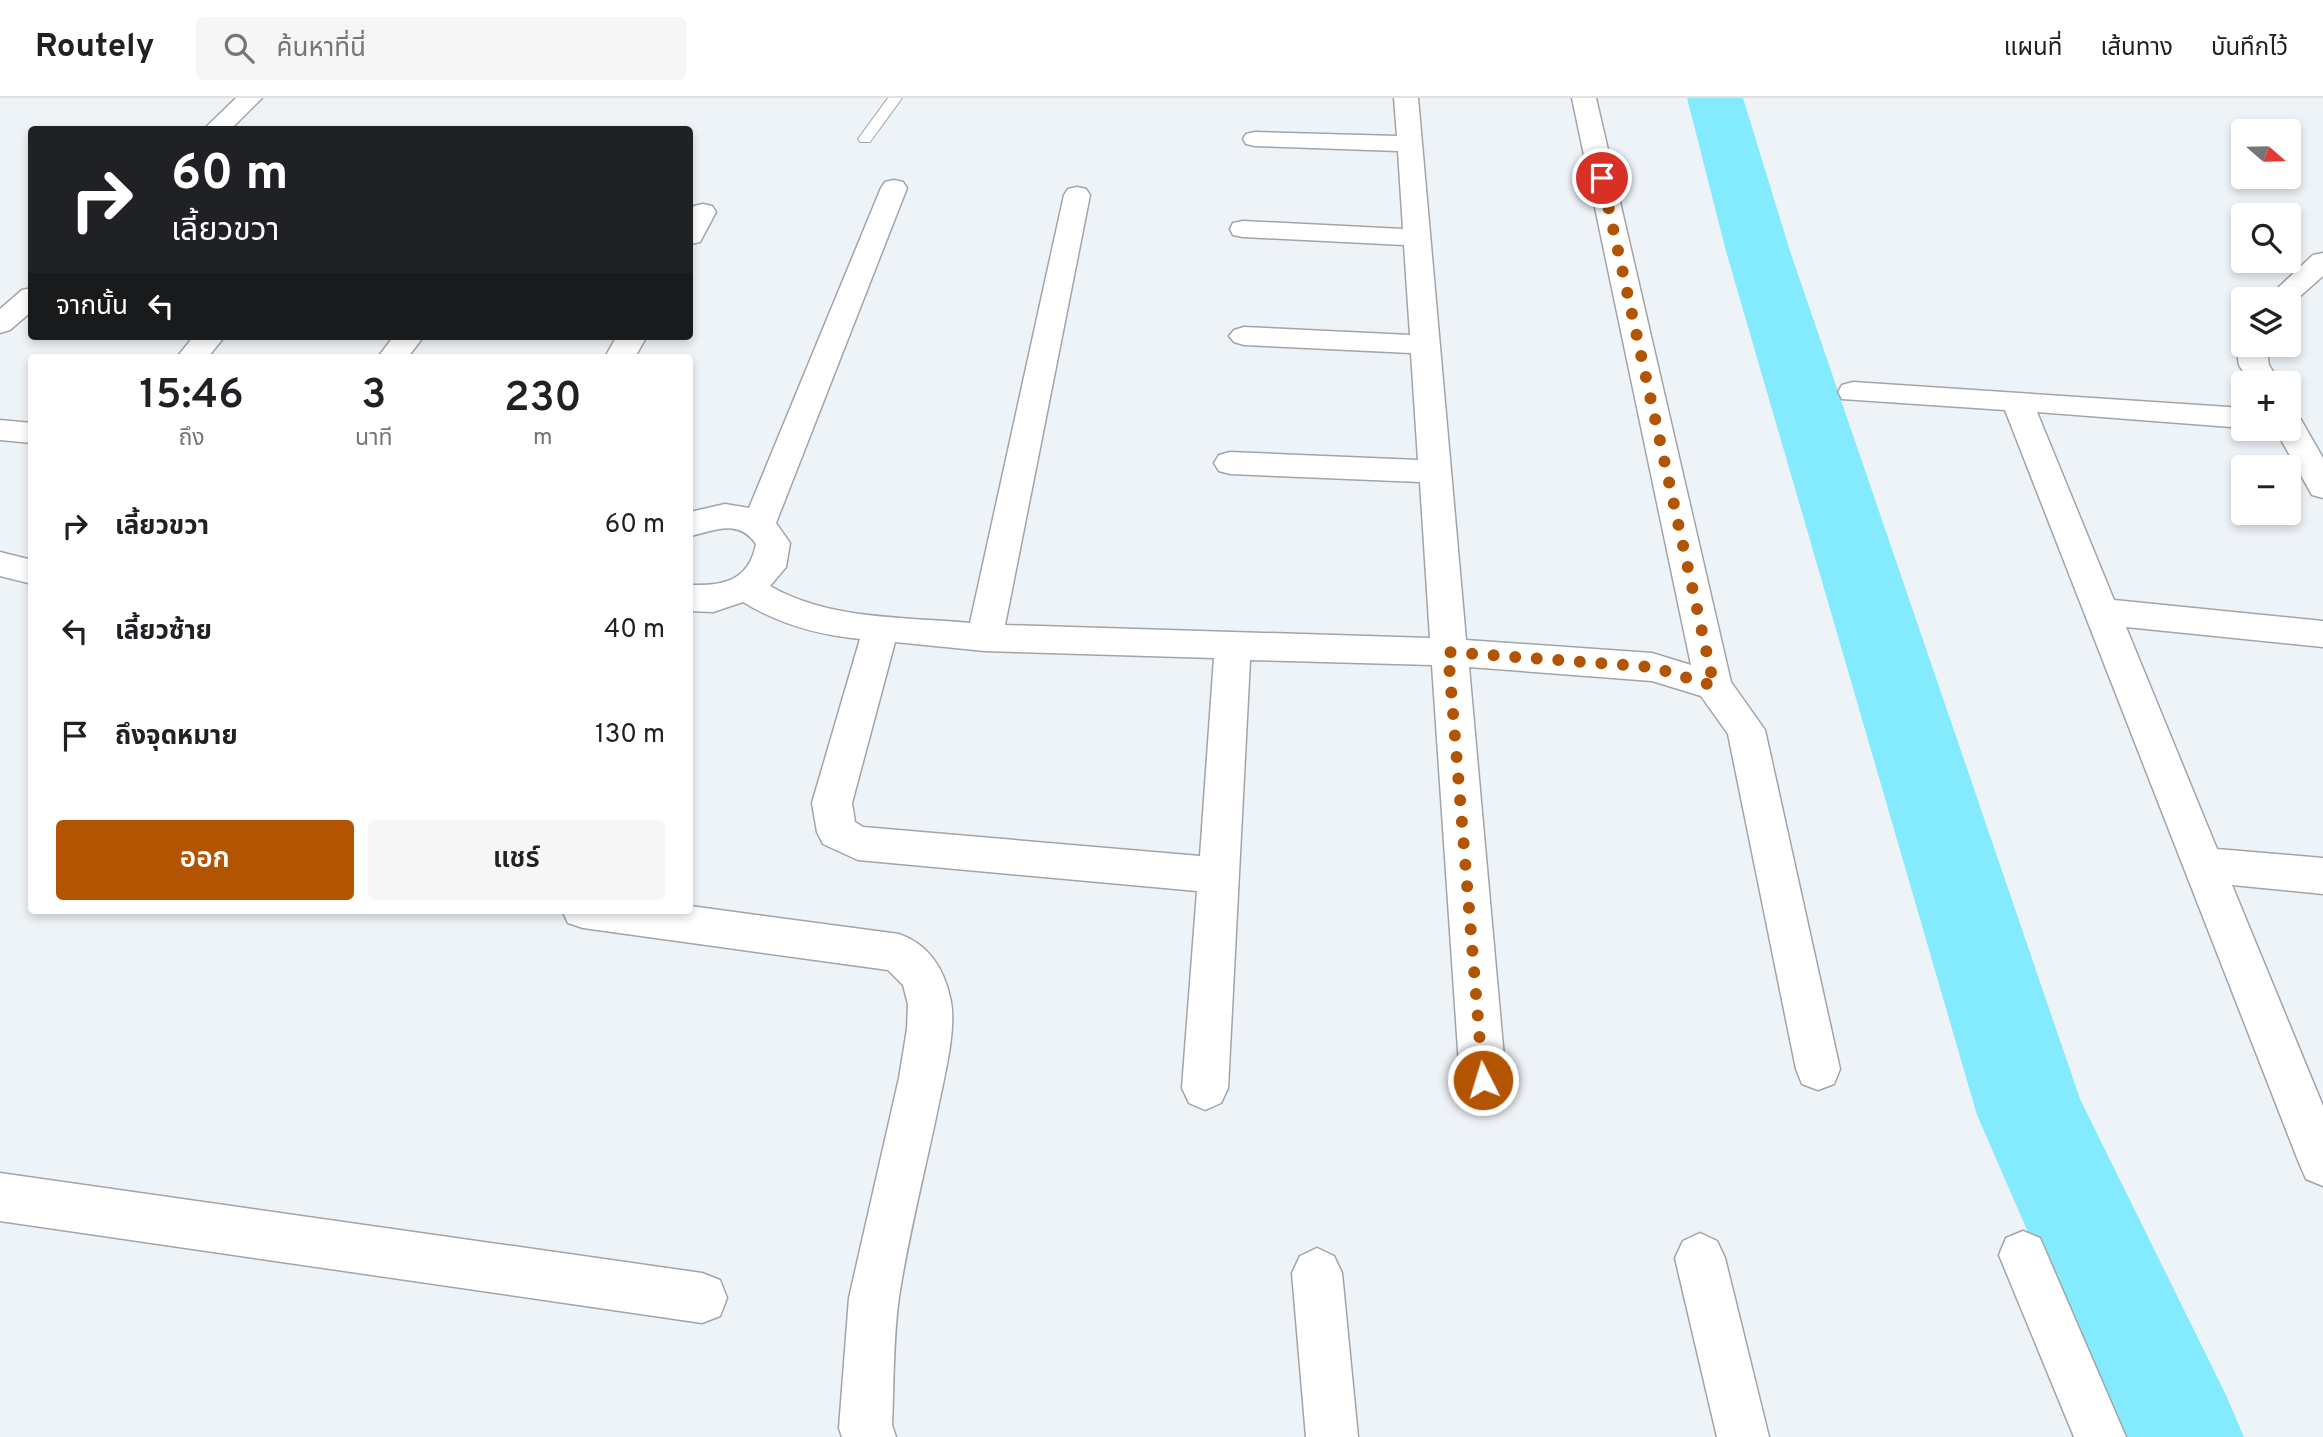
<!DOCTYPE html>
<html lang="th">
<head>
<meta charset="utf-8">
<style>
  :root { --surface:#fff; --page:#f6f6f6; --text:#202124; --muted:#757577; --line:#e0e0e0; --accent:#b25402 }
  body { margin:0; font-family:Overpass,"Noto Sans Thai",sans-serif; background:var(--page); color:var(--text); height:100vh; display:flex; flex-direction:column; font-size:26px; white-space:nowrap }
  * { box-sizing:border-box; margin:0 }
  p { font-size:23px; color:var(--muted) }
  .icon { flex:none; width:38px; height:38px; fill:none; stroke:currentColor; stroke-width:2; stroke-linecap:round; stroke-linejoin:round }
  .map { position:relative; flex:1; overflow:hidden }
  .details { position:absolute; left:28px; top:256px; width:665px; height:560px; display:flex; flex-direction:column; background:var(--surface); border-radius:7px; box-shadow:0 4px 10px #0003 }
  .details>* { flex:none }
  .guide { position:absolute; left:28px; top:28px; width:665px; height:214px; border-radius:7px; box-shadow:0 4px 10px #0003; background:#202124; color:#fff; overflow:hidden }
  .needle { width:46px; rotate:110deg }
  .fabs { position:absolute; left:2231px; top:21px; display:grid; gap:14px }
  .fabs a { display:grid; place-items:center; width:70px; height:70px; border-radius:7px; background:var(--surface); box-shadow:0 4px 10px #0003; font-size:35px }
  .pin { position:absolute; display:grid; place-items:center; width:60px; height:60px; color:#fff; margin:-30px; border:4px solid #fff; border-radius:50%; box-shadow:0 2px 7px #0007 }
  .me { position:absolute; width:77px; margin:-38px; rotate:355deg; stroke-linejoin:round; filter:drop-shadow(0 0 5px #0008) }
  .turn { display:flex; align-items:center; gap:24px; height:147px; padding:0 28px; font-size:32px }
  .turn .icon { width:91px; height:91px; stroke-width:2.5 }
  .turn b { display:block; font-size:49px; line-height:60px }
  .then { display:flex; align-items:center; height:66px; padding:0 28px; background:#0003; gap:14px; font-size:26px }
  .eta { display:flex; justify-content:space-evenly; align-items:center; height:119px; text-align:center }
  .eta b { font-size:42px; font-weight:600; line-height:49px }
  .cta { display:flex; gap:14px; margin-top:auto; padding:14px 28px }
  .cta a { flex:1; height:80px; border-radius:7px; background:var(--accent); color:#fff; font-size:28px; font-weight:600; line-height:80px; text-align:center }
  .cta a+a { background:var(--page); color:var(--text) }
  ul { padding:0; list-style:none }
  li { display:flex; align-items:center; gap:21px; height:105px; padding:0 28px }
  li div { flex:1 }
  li b { display:block; font-size:26px }
  li em { font-style:normal }
  header { display:flex; align-items:center; gap:42px; box-sizing:border-box; height:98px; padding:0 35px; background:var(--surface); border-bottom:2px solid var(--line) }
  header strong { font-size:33px }
  nav { display:flex; gap:38px; margin-inline-start:auto; font-size:24px }
  .search { width:490px; height:63px; background:var(--page); display:flex; align-items:center; gap:18px; box-sizing:border-box; padding:0 24px; border-radius:7px; color:var(--muted); font-size:26px }
  .map>svg:first-child { display:block }
</style>
</head>
<body>
<header>
<strong>Routely</strong>
<div class="search"><svg class="icon" aria-label="search" viewBox="0 0 24 24"><circle cx="10" cy="10" r="6"/><path d="M15 15l6 6"/></svg>ค้นหาที่นี่</div>
<nav><a>แผนที่</a><a>เส้นทาง</a><a>บันทึกไว้</a></nav>
</header>
<div class="map">
<svg width="2323" height="1339" viewBox="0 0 2323 1339">
  <rect width="100%" height="100%" fill="#eef3f8"/>
  <g fill="none" stroke-linecap="round" stroke-linejoin="round">
    <path fill="#84eafd" fill-rule="evenodd" d="M1687,0h56l47,153 290,848 145,294 19,44h-127l-140,-322 -251,-864z"/>
    <defs>
      <path id="service" d="M888,0h14l-32,44h-10l-2,-3z"/>
      <path id="minor" d="M236,0h26l-32,32h-27z
        M1394,0h24l48,542 186,13 39,12 -119,-567h24l135,584 34,48 75,339 -6,15 -16,6 -16,-6 -6,-15 -68,-335 -27,-38 -49,-15 -183,-14 37,413 -7,15 -16,6 -16,-6 -7,-15 -28,-415 -182,-5 -22,428 -7,15 -16,7 -16,-7 -7,-15 15,-197 -339,-31 -35,-16 -6,-12 -5,-29 48,-164c-42,-4 -81,-15 -117,-37l-30,10 -23,-1v-26c33,1 59,-4 66,-41 -18,-26 -41,-13 -66,-8v-24l35,-8 24,4 132,-320 4,-6 9,-2 9,2 4,6 -131,335 14,20 -4,24 -16,19c59,34 134,31 200,37l94,-428 4,-6 9,-2 9,2 4,6 -85,430 425,13 -10,-156 -190,-8 -11,-3 -5,-8 5,-8 11,-3 188,8 -7,-107 -167,-8 -10,-3 -5,-6 5,-6 10,-3 166,8 -6,-90 -161,-8 -10,-2 -3,-6 3,-6 10,-2 160,8 -5,-78 -143,-5 -9,-2 -3,-5 3,-5 9,-2 142,4zM895,544l90,9 229,7 -14,198 -337,-29 -8,-5 -3,-19z
        M703,106l9,2 4,6 -16,30 -10,2v-32l4,-6z
        M2323,155v23l-33,29 -1,-6h-23l47,-44z
        M32,190v23l-22,19 -10,3v-24l22,-19z
        M194,238h31l-17,21h-31z
        M394,238h30l-16,21h-30z
        M617,238h30l-12,21h-30z
        M2244,240v7h22l3,20 11,18h-30l-11,-18 -3,-20z
        M1853,284l391,26v20l-207,-16 77,188 209,21v26l-197,-20 91,222 106,9v36l-91,-9 91,221v80l-17,-7 -7,-16 -294,-753 -163,-11 -4,-7 4,-7z
        M2289,317l11,3 23,40v40l-11,-3 -37,-66h14z
        M0,322l32,3v20l-32,-3z
        M0,454l32,8v24l-32,-8z
        M690,808l209,28c31,11 46,36 52,68 5,28 -6,72 -12,101 -13,64 -30,129 -40,194 -6,42 -5,86 -7,128l4,12h-54l-3,-9 10,-130 50,-220 8,-49 1,-25 -5,-19 -15,-15 -305,-42 -15,-5 -6,-13h128z
        M0,1075l702,100 18,7 7,18 -7,18 -18,7 -702,-102z
        M2023,1133l17,7 86,199h-52l-75,-182 7,-17z
        M1700,1135l17,8 8,17 44,179h-52l-42,-179 8,-17z
        M1317,1150l17,8 8,17 16,164h-52l-14,-164 8,-17z"/>
    </defs>
    <use href="#service" stroke="#a0a5aa" stroke-width="2"/>
    <use href="#minor" stroke="#a0a5aa" stroke-width="3"/>
    <use href="#service" fill="#fff" fill-rule="evenodd"/>
    <use href="#minor" fill="#fff" fill-rule="evenodd"/>
  </g>
  <g fill="none" stroke-linecap="round" stroke-linejoin="round">
    <path stroke="#b25402" stroke-width="12" stroke-dasharray="0 21.6" d="M1483,982l-35,-428 204,15 62,19 -112,-508"/>
  </g>
</svg>
<div class="fabs">
<a><svg class="needle" viewBox="-14 -14 28 28"><path d="M0-13l5 13h-10z" fill="#e53935"/><path d="M0 13l5-13h-10z" fill="#757577"/></svg></a>
<a><svg class="icon" aria-label="search" viewBox="0 0 24 24"><circle cx="10" cy="10" r="6"/><path d="M15 15l6 6"/></svg></a>
<a><svg class="icon" aria-label="layers" viewBox="0 0 24 24"><path d="M12 4l9 5-9 5-9-5zM3 14l9 5 9-5"/></svg></a>
<a>+</a>
<a>−</a>
</div>
<div class="pin" style="left:1602px;top:80px;background:#d93025"><svg class="icon" aria-label="arrive" viewBox="0 0 24 24"><path d="M6 21V4h12l-3 4 3 4H6"/></svg></div>
<svg class="me" style="left:1483px;top:982px" viewBox="-20 -20 40 40"><circle r="17" fill="#b25402" stroke="#fff" stroke-width="3"/><path d="M0-11L8 9 0 5-8 9z" fill="#fff"/></svg>
<div class="guide">
<div class="turn"><svg class="icon" aria-label="right" viewBox="0 0 24 24"><path d="M7 20v-9h11M14 6l5 5-5 5"/></svg><div><b>60 m</b>เลี้ยวขวา</div></div>
<div class="then">จากนั้น<svg class="icon" aria-label="left" viewBox="0 0 24 24"><path d="M17 20v-9H6M10 6l-5 5 5 5"/></svg></div>
</div>
<section class="details">
<div class="eta">
<div><b>15:46</b><p>ถึง</p></div>
<div><b>3</b><p>นาที</p></div>
<div><b>230</b><p>m</p></div>
</div>
<ul>
<li><svg class="icon" aria-label="right" viewBox="0 0 24 24"><path d="M7 20v-9h11M14 6l5 5-5 5"/></svg><div><b>เลี้ยวขวา</b></div><em>60 m</em></li>
<li><svg class="icon" aria-label="left" viewBox="0 0 24 24"><path d="M17 20v-9H6M10 6l-5 5 5 5"/></svg><div><b>เลี้ยวซ้าย</b></div><em>40 m</em></li>
<li><svg class="icon" aria-label="arrive" viewBox="0 0 24 24"><path d="M6 21V4h12l-3 4 3 4H6"/></svg><div><b>ถึงจุดหมาย</b></div><em>130 m</em></li>
</ul>
<div class="cta"><a>ออก</a><a>แชร์</a></div>
</section>
</div>
</body>
</html>
